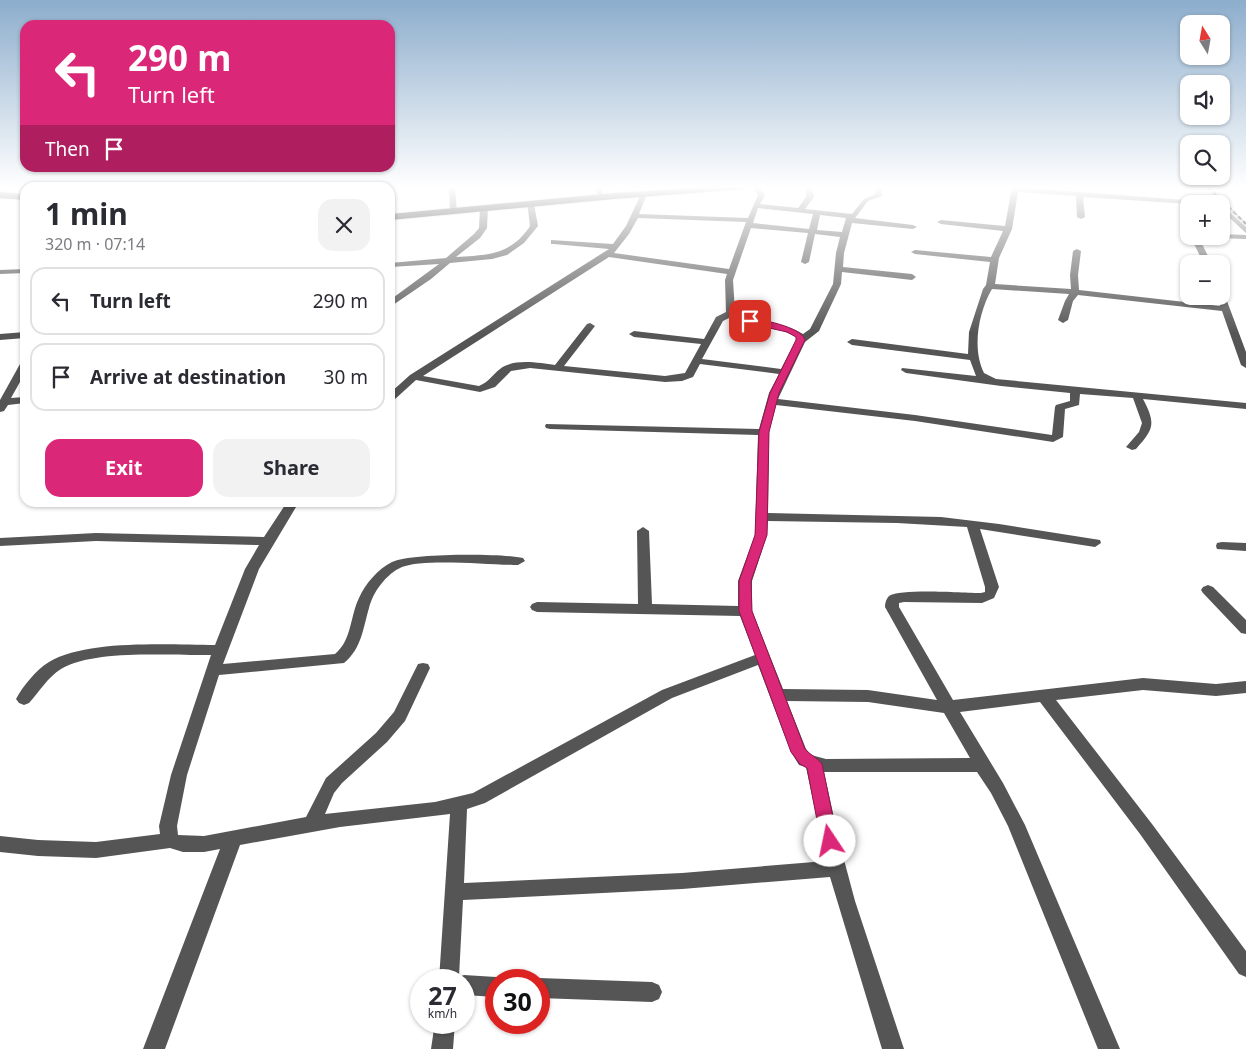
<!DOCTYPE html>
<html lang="en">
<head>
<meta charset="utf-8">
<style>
  :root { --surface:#fff; --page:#f2f2f3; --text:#2b2b33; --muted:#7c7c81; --line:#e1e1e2; --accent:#db2777 }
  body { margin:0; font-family:"Noto Sans",sans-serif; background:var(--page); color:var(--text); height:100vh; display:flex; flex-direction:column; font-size:19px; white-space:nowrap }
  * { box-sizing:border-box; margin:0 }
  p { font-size:16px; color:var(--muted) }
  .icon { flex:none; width:28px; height:28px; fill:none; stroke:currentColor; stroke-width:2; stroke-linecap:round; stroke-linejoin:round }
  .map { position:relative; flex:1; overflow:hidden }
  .panel { position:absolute; left:20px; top:182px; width:375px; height:325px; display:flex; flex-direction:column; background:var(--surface); border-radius:15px; box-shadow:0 1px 4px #0004 }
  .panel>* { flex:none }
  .top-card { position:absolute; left:20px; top:20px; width:375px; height:152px; border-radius:15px; box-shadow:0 1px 4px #0004; background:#db2777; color:#fff; overflow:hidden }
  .needle { width:32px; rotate:349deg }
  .fabs { position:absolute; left:1180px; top:15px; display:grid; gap:10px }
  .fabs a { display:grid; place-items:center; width:50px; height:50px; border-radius:10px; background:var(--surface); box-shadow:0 1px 4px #0004; font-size:25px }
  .speed { position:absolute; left:410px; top:969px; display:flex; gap:10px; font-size:25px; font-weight:700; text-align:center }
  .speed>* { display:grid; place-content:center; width:65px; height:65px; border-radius:50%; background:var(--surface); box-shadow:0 1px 4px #0004; line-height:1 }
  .speed small { font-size:12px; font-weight:400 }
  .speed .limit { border:8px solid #d22; background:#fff; color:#111 }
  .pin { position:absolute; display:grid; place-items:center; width:42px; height:42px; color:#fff; margin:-21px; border-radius:10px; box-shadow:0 2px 8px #0006 }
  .me { position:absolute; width:55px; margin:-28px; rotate:349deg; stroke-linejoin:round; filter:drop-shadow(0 0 4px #0008) }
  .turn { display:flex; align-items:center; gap:18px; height:105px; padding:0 25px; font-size:22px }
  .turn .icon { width:65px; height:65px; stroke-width:2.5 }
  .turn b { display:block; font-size:35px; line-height:42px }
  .then { display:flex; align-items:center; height:48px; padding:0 25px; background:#0003; gap:10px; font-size:19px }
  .round { display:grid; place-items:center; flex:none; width:52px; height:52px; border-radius:15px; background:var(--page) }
  .summary { display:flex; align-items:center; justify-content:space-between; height:85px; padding:0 25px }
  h1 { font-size:30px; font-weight:700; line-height:38px }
  .cta { display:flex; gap:10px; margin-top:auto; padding:10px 25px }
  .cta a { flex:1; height:58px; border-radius:15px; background:var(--accent); color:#fff; font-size:20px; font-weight:700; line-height:58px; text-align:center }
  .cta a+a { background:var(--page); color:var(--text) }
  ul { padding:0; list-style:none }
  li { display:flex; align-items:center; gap:15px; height:68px; margin:0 10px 8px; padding:0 15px; border:2px solid var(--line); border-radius:15px }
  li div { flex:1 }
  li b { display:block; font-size:19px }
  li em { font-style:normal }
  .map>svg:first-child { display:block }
</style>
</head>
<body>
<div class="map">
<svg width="1246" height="1049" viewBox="0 0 1246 1049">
  <rect width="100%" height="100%" fill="#fff"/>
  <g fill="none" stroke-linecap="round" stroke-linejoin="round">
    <defs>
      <path id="highway" d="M713,187h36l-4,2 -131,10 -224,21v-6l224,-21z
        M0,192l25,2v6l-25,-2z"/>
    </defs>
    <use href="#highway" stroke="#dbdbdb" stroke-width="2"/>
    <path fill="#555" fill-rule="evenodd" d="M449,187h6l2,26 -7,-2z
      M595,187h6l2,11h-4z
      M753,187h6l6,8 -5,9 38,4 8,-11v-10h6l2,10 -9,12 47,5 12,-15 12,-5 -1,-7h6l1,9 -14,5 -13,17 58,7 4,2 -4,2 -61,-6 -8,30 -1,14 69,7 4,3 -4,3 -70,-8 -1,12 -22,47 -14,11 -27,57 137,16 137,20 3,-28 1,-2 14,-4v-8l-69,-7 -95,-13 -5,-3 1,-2 74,8 -6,-16 -118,-15 -5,-3 5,-3 116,15 1,-22 14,-43 3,-4 4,-23 -75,-8 -4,-2 4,-2 76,7 12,-26 -62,-7 -4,-2 4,-2 64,6 7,-39 201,15 3,2h-27l-106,-7 2,20 -4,2 -4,-2 -1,-21 -58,-4 -6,37 -13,29 -4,26 76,5 -1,-14 3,-24 4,-2 4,2 -3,24 1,15 141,16 -3,-10h4v-4l3,1 22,59v16l-5,-3 -19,-54 -144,-16 -5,6 -5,19 -5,3 -5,-3 7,-19 4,-7 -77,-5c-14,24 -20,60 -8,84l12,6 250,24v6l-103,-10c13,25 11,30 -7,50l-4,1 -6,-3 13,-15 3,-9 -9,-25 -53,-4 -1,11 -14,4 -2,28 -10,5 -138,-21 -139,-16 -7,27 -1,81 173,4 58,7 101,16 1,3 -6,4 -115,-18 19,58 -5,11 -12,5 -78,-1 -5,1v4l54,93 190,-22 73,6 30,-3v12l-30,3 -73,-6 -87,10 96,124 94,127v26l-7,-3 -99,-140 -100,-132 -80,10 43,71 22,42 95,224h-22l-90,-223 -17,-33 -14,-21h-153l15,69 16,60 49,148h-22l-52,-172 -148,12 -219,11 -4,77 5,-2 32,2 7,3h-7v17l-32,-2v-15h-25l11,-166 -110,13 -100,18 -75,204h-22l77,-200 -16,3h-21l-13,-4 -74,10 -58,-2 -38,-4v-16l38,4 58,2 64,-8 -1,-8 12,-51 40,-120c-40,1 -116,-6 -150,14 -13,8 -22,23 -32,34l-5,2 -5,-2 -3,-4c7,-13 20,-29 33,-37 39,-23 121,-17 166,-17l30,-76 14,-24 -163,-4 -96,5v-8l96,-5 168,4 23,-35h12l-40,67 -36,95 112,-10c17,-14 15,-38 24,-56 6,-14 19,-29 33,-36 18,-9 110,-9 131,-4l2,3 -7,4c-25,0 -95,-7 -116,2 -16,7 -29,25 -33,41 -6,20 -7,40 -25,55l-125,12 -32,100 -10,51 1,9 26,1 102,-19 20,-39 50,-45 18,-21 24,-48 5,-1 5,1 2,4 -25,53 -18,21 -45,41 -8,10 -9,21 110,-12 38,-9 189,-103 93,-35 -15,-39 -203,-4 -5,-2 -2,-3 2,-3 5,-2 101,2 -1,-73 6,-4 6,4 3,73 86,2v-25l17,-46 3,-100 -208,-6 -4,-1 -1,-2 1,-2 213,5 10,-36 10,-19 -79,-10 -7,13 -11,4 -17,1 -135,-14 -19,3 -16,16 -15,5 -64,-12 -22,20 -4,1v-8l20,-18 199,-126 -55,-5h-3v-4l62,4 13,-18 15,-32 3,-2 3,2 -8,20 109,4 10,-23zM758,208l55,6 -4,15 -56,-6zM820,215l26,3 -4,14 -25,-2zM638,218l108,4 -17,47 -115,-16 15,-19zM751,228l57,5 -7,29 4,2 4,-2 6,-28 25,3 -4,16 -3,31 -23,45 -7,5c-21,-13 -46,-10 -68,-22l-2,-32zM609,257l118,17 -2,6 1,32 -10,5 -12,22 -70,-8 -5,3 5,3 67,7 -16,29 -20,3 -101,-10 31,-40 -5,-3 -3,1 -32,41c-16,-2 -41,-7 -55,4 -8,6 -11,13 -21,17l-56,-10zM731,317c20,11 45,8 65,20v3l-15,29 -79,-10 21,-38zM768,521l129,2 70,4 18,60v5l-4,1c-17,0 -80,-5 -92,3 -3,3 -4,7 -4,11l52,93 -69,-10 -85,-1 -31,-78v-30l15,-46zM758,665l33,87 8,13 7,2 20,94 -144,12 -218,10 3,-74 18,-6 187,-105zM787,701l81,1 76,11 26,45 -144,1 -15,-4 -5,-6z
      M40,188v-1h7v1z
      M527,202l7,2 4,22 -14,17 -17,12 -15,4 -42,4 -19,16 -41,28v-7l49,-36 -49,3v-4l56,-5 28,-24 5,-6 1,-20 4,-2 4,2 -1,20 -7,10 -24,19c32,-2 55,-2 74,-31z
      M1221,204l25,23v6l-25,-23z
      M1221,234l25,1v4l-28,-1 -1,-2h4z
      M1190,236h8l14,28h-8z
      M25,269v4l-25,1v-4z
      M25,332v6l-25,2v-6z
      M25,361v12l-14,25 14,-1v6l-17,2 -4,6 -4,1v-12l20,-36z
      M1222,542l24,1v8l-29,-2 -1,-3 1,-3z
      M1208,585l5,2 33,33v14l-5,-1 -38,-40 -2,-3 2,-3z
      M539,978l113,4 7,3 3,7 -3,7 -7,3 -113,-4v-18h-5z
      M435,1022h20l-2,27h-22z"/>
    <use href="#highway" fill="#000" fill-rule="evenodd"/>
    <path stroke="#000" stroke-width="2.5" stroke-dasharray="4.5 1 0.5 1" stroke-linecap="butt" d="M1208,187l38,37"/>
  </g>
  <linearGradient id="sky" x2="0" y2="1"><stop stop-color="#8cadcc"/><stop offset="0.56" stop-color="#fff"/><stop offset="1" stop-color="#fff" stop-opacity="0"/></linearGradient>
  <rect width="1246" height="334" fill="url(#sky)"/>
  <path fill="#db2777" stroke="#8e194d" d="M747,319c12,-1 55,8 58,21l-26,53 -10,39 -2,103 -16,46 1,30 53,138c5,6 13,9 17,15l16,77 -3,5 -5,2 -6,-2 -3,-5 -14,-73 -7,-4 -9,-12 -52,-141v-30l16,-46 4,-103 11,-39 26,-53v-3l-9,-5 -40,-9z"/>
</svg>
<div class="fabs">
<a><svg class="needle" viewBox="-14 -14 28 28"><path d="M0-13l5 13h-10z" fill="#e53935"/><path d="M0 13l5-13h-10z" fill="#7c7c81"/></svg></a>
<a><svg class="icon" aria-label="sound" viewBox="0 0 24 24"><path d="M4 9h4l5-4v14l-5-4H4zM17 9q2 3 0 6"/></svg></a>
<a><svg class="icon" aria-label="search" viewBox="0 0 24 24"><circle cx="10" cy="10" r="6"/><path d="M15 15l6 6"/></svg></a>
<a>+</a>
<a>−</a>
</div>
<div class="speed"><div>27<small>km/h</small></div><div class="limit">30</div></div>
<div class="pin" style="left:750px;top:321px;background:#d93025"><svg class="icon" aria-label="arrive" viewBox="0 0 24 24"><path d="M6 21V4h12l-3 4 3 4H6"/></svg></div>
<svg class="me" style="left:830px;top:841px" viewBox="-20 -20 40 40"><circle r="19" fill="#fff"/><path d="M0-13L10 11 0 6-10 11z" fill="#db2777"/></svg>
<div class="top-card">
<div class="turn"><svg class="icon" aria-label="left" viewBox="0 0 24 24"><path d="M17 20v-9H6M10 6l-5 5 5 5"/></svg><div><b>290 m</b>Turn left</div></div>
<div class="then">Then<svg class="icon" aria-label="arrive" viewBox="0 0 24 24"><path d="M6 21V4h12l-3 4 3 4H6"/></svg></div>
</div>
<section class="panel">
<div class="summary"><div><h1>1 min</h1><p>320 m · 07:14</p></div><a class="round"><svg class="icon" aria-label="close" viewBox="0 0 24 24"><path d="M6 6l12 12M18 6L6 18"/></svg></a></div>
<ul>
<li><svg class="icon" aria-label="left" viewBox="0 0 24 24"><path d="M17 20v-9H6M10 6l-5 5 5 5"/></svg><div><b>Turn left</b></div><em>290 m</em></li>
<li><svg class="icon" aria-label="arrive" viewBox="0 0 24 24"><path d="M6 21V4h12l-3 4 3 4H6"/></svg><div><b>Arrive at destination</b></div><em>30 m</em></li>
</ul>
<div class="cta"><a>Exit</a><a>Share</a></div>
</section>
</div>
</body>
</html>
